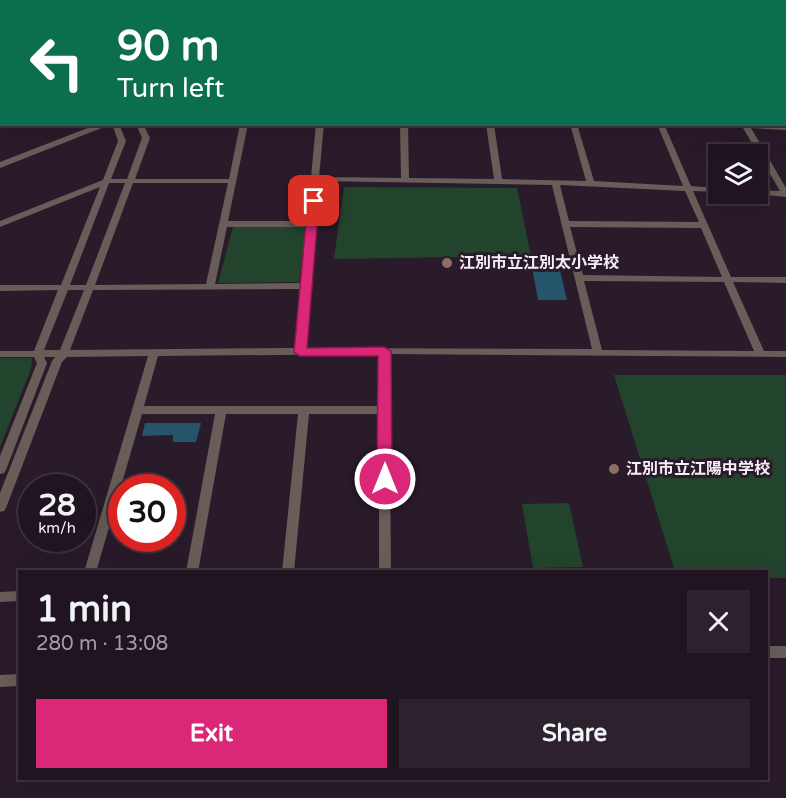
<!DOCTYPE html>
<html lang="en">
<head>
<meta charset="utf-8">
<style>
  :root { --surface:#201420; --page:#2d212d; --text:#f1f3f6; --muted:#a29ea5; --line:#3d333e; --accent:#db2777 }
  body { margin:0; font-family:"Varela Round","Noto Sans JP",sans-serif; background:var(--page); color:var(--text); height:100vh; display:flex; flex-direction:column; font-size:22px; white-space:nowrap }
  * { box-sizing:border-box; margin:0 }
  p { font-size:20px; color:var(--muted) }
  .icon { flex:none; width:33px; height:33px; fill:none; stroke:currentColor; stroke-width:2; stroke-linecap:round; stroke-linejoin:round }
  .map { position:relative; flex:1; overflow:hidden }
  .side { position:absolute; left:18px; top:570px; width:750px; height:210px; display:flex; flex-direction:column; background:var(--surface); border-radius:0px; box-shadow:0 6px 24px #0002,0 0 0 2px var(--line) }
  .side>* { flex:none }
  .top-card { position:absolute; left:0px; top:0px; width:786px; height:126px; box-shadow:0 6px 24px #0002,0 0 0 2px var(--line); background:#0b6e4f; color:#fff; overflow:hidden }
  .fabs { position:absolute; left:708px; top:144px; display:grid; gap:12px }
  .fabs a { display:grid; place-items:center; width:60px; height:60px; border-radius:0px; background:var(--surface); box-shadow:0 6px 24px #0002,0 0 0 2px var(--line); font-size:30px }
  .speed { position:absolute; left:18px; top:474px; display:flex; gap:12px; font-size:30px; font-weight:700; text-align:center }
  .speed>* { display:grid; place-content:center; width:78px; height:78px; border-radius:50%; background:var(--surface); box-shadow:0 6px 24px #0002,0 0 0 2px var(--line); line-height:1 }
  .speed small { font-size:15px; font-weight:400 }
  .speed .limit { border:9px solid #d22; background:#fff; color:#111 }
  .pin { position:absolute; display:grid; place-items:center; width:51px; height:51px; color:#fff; margin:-26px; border-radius:12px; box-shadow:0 3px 9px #0006 }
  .me { position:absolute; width:66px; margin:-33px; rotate:0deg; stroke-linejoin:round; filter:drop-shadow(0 0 4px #0008) }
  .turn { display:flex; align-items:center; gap:21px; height:126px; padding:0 18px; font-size:27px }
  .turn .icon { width:78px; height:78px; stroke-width:2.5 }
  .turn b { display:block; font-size:42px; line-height:51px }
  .round { display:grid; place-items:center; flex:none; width:63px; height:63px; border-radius:0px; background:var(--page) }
  .head { display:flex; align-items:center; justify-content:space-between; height:102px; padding:0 18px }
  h1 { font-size:36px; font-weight:700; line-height:45px }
  .action { display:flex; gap:12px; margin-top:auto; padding:12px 18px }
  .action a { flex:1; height:69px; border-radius:0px; background:var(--accent); color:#fff; font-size:24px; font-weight:700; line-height:69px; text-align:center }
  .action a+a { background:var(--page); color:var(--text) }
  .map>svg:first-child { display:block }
</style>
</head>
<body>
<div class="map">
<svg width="786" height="798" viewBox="0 0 786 798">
  <rect width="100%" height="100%" fill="#2a1b2b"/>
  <path fill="#23442c" d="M344,187l173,1 14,68 -197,3z
    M233,227h73l-7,55 -81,1z
    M0,358h32l-1,11 -31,78z
    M614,375h172v203h-19l-1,-6 -91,-1z
    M569,503l14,64 -50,1 -11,-64z"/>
  <path fill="#24556a" d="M531,262h27l9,38h-29z
    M145,423h56l-5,19h-23v-7l-31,1z"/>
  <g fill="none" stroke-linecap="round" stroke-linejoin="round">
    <path fill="#685d59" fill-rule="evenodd" d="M105,0h6l-7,2z
      M122,0h6l-7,2z
      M190,0h6l-7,2z
      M246,0h6v2h-6z
      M296,0l10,2h-8z
      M320,0h8l-10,2z
      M373,0l10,2h-8z
      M668,0h6v2h-6z
      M730,0h6l1,2h-6z
      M784,71l2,1v5h-2z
      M0,86h2v5h-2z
      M0,116h2v5h-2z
      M112,124h7l7,17 -15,38h16l15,-41 -6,-14h7l7,14 -15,41h94l11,-55h8l-20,97h79l9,-97h8l-5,53 82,1 -1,-54h8l1,54 85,1 -8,-55h8l8,55 84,2 -16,-57h7l17,57 89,5 -26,-62h7l27,62 27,2v4l-25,-1 38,86h55v6l-53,-1 31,69h22v6l-397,-3 2,218h-12v-158h-70l-15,158h-12l16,-158h-72l-28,158h-12l29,-158h-73l-46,158h-12l64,-216 -81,1 -5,5 -56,146 -2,3 -4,1v-19l52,-132 3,-4h-11l3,6 -41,107 -2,3 -4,1v-18l37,-93 -3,-6h-34v-6h34l24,-61 -58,1v-6h61l39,-98 -100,40v-6l103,-41 15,-39zM319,181l233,4 40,164 -287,-1zM109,183h16l-39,102h-16zM133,183h95l-22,101 -111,1zM560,185l125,6 14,31 -130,-1zM227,227h80l-6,56 -86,1zM570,227l131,1 21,49 -139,-2zM584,281l140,1 30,69 -152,-1zM301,289l-6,59 -225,2 23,-60zM68,290h16l-24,60h-16zM379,354v52h-235l14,-50z
      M717,124l69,2v4l-35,-2 35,60v9l-31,-3h3v-4l22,1 -37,-63z
      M20,591v10l-20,1v-10z
      M766,646h20v12h-20z
      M20,674v12l-20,1v-12z"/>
    <path fill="#685d59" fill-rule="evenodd" d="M98,124h14l-112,44v-6z"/>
    <path fill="#917e79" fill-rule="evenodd" d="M0,50h2v6h-2z
      M784,88h2v6h-2z"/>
  </g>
  <path fill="#db2777" stroke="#8e194d" stroke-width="1.5" d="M314,198l5,3 -12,147 77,-1 7,4 1,128 -2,4h-11l-2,-4 1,-123h-78l-6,-4 14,-151z"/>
  <g fill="#8d6e63" stroke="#2a1b2b" stroke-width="2">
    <circle cx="447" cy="263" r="6"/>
    <circle cx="614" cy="469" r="6"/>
  </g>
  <g text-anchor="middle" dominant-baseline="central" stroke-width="6" stroke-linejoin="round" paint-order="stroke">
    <g font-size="16" font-weight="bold" fill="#f7edf7" stroke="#2a1b2b" text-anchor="start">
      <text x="459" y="263">江別市立江別太小学校</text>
      <text x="626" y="469">江別市立江陽中学校</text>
    </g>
  </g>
</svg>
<div class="fabs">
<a><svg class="icon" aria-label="layers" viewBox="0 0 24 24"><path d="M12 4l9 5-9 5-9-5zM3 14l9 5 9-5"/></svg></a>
</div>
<div class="speed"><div>28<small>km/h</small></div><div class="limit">30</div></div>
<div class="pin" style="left:314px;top:201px;background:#d93025"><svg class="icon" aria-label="arrive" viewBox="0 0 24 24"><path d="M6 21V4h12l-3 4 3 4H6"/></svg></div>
<svg class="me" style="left:385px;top:479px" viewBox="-20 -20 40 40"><circle r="17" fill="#db2777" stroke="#fff" stroke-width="3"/><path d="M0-11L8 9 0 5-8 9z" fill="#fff"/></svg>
<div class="top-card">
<div class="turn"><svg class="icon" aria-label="left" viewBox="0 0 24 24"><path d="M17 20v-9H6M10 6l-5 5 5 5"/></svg><div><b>90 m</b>Turn left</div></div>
</div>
<section class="side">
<div class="head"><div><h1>1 min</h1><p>280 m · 13:08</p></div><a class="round"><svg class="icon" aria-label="close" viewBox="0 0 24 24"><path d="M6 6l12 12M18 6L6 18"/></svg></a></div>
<div class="action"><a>Exit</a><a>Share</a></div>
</section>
</div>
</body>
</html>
